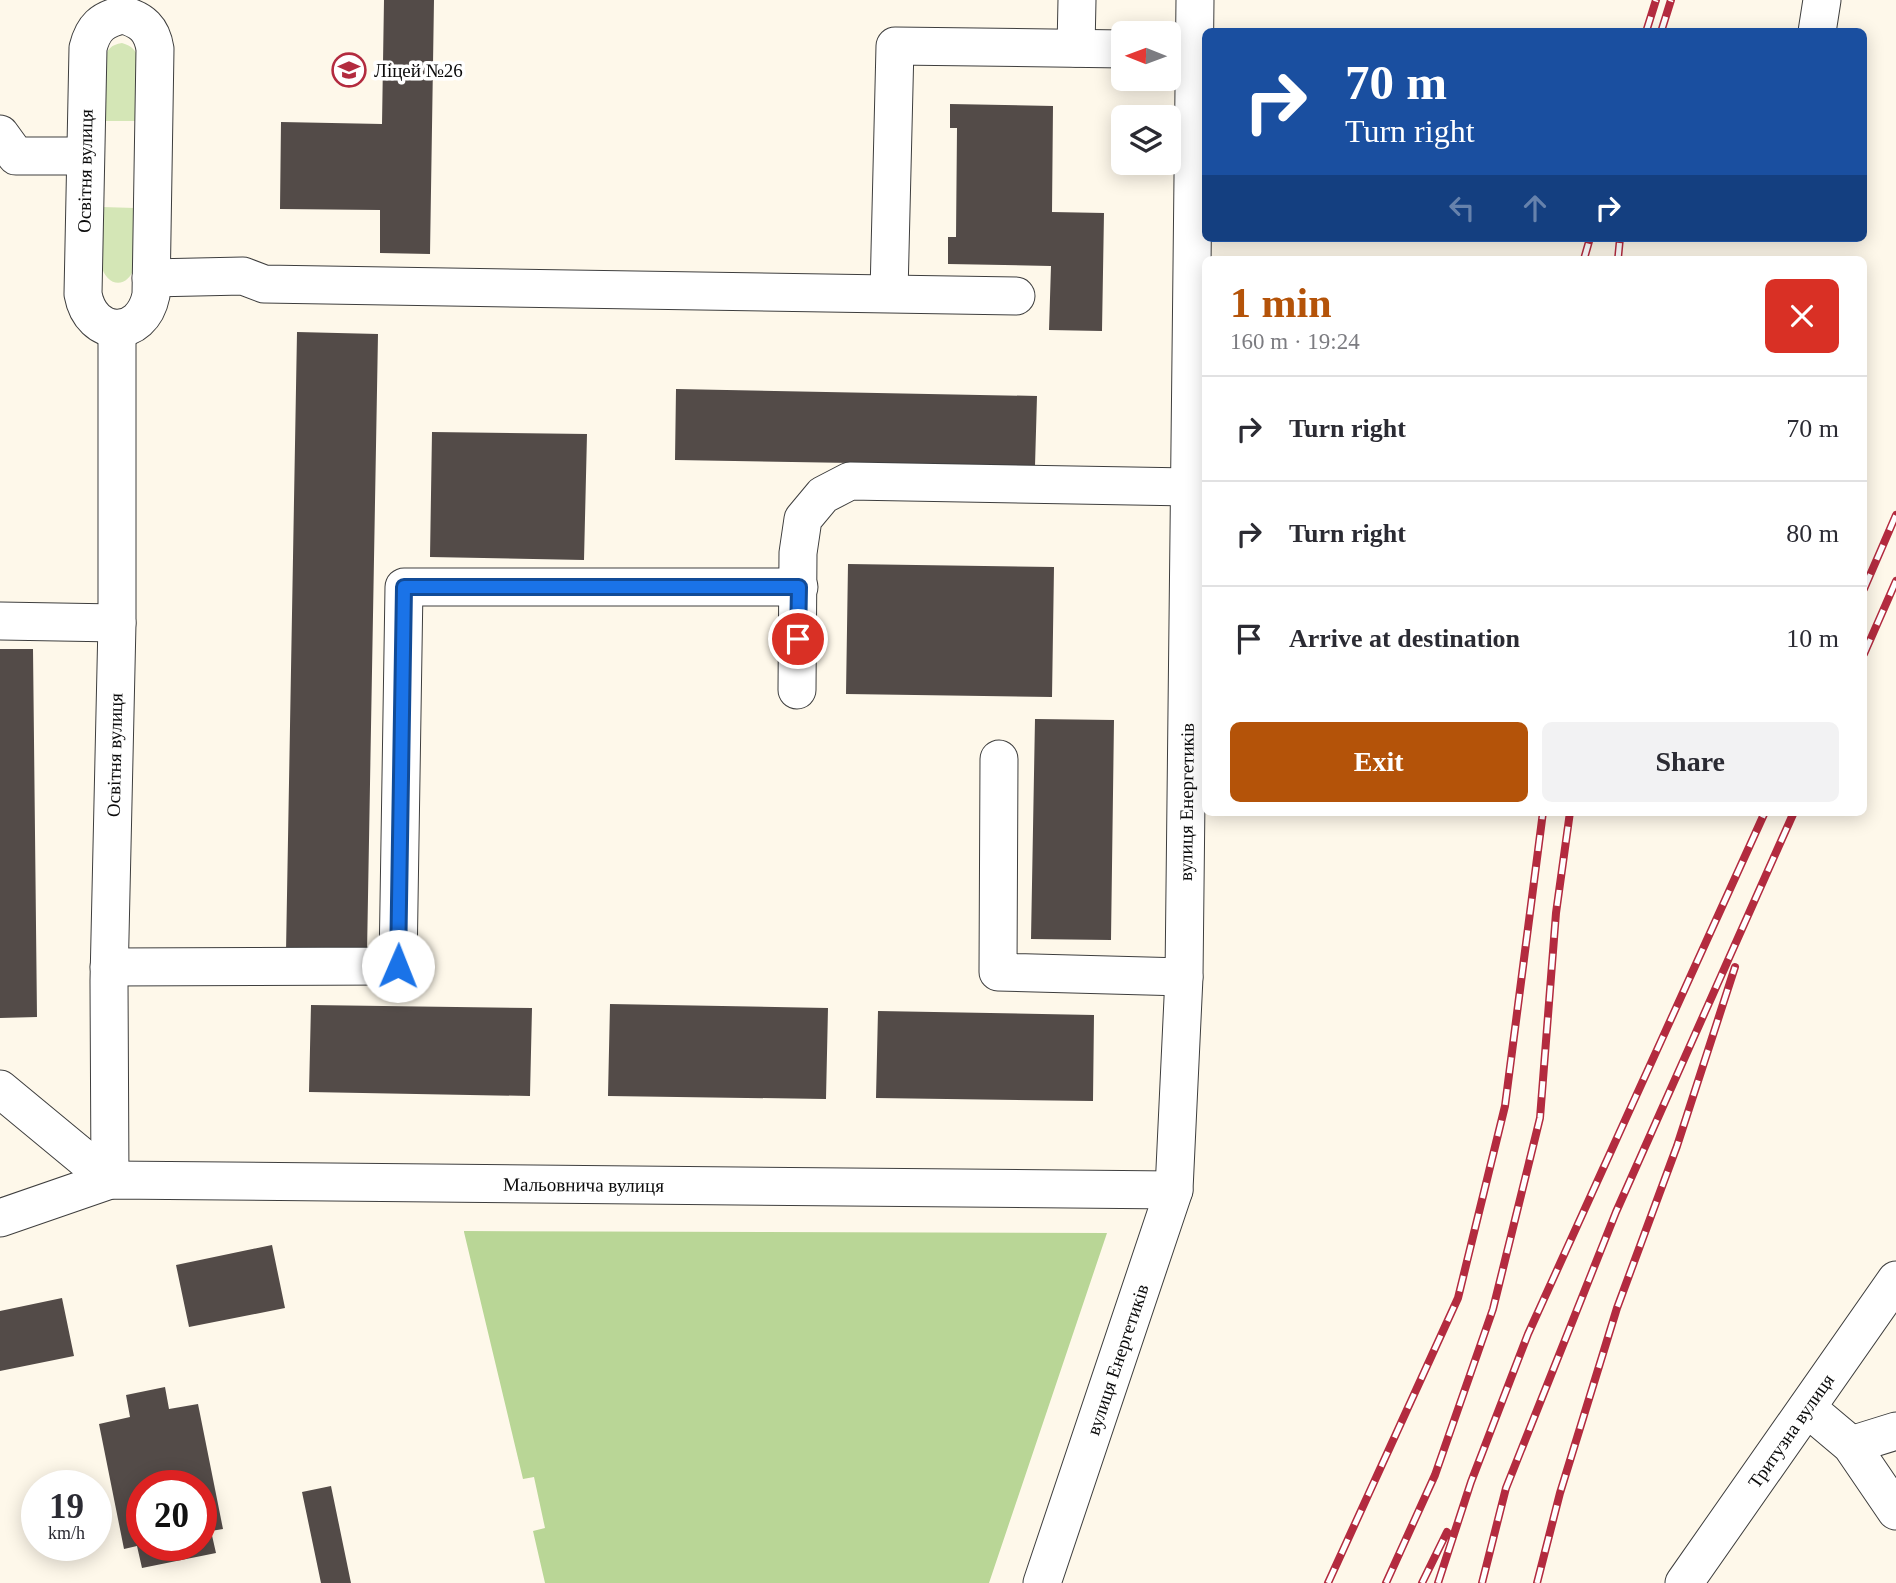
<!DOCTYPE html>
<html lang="en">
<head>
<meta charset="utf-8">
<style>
  :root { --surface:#fff; --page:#f2f2f3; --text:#2b2b33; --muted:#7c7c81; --line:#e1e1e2; --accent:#b45309 }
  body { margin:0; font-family:Georgia,serif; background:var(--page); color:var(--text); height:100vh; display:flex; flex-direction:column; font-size:26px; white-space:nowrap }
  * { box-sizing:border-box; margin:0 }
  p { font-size:23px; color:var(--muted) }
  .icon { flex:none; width:38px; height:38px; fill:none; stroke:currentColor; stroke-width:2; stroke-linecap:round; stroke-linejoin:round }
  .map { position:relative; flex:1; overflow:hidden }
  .details { position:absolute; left:1202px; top:256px; width:665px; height:560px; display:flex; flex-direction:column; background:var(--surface); border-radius:10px; box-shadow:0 4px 18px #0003 }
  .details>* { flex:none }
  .hud { position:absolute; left:1202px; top:28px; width:665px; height:214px; border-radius:10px; box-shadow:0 4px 18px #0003; background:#1a4fa0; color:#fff; overflow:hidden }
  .needle { width:46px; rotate:271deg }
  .fabs { position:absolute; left:1111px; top:21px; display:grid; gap:14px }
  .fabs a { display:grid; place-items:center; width:70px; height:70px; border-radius:10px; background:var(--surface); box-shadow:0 4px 18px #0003; font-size:35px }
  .speed { position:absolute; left:21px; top:1470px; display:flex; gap:14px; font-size:35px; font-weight:700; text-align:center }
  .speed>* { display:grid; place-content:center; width:91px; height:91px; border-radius:50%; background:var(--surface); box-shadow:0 4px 18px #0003; line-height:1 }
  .speed small { font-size:18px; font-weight:400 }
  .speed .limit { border:10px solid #d22; background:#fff; color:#111 }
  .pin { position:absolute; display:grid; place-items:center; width:60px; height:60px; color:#fff; margin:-30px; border:4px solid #fff; border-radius:50%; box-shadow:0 2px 7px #0007 }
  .me { position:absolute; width:77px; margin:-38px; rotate:1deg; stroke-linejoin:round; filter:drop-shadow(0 0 5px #0008) }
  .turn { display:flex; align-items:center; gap:24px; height:147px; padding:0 28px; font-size:32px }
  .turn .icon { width:91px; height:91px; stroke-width:2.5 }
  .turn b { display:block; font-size:49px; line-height:60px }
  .lanes { display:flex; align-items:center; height:66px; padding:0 28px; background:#0003; justify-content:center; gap:35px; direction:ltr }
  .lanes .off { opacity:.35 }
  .round { display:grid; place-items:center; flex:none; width:74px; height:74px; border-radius:10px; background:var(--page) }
  .summary { display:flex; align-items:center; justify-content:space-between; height:119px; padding:0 28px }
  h1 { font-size:42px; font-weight:600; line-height:52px; color:var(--accent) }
  .cta { display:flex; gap:14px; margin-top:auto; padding:14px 28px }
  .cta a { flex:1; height:80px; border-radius:10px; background:var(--accent); color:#fff; font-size:28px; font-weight:600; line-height:80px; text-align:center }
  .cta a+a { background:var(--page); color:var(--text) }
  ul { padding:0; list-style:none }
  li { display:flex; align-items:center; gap:21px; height:105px; padding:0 28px; border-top:2px solid var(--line) }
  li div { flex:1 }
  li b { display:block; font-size:26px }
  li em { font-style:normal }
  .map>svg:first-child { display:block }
</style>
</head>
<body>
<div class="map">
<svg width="1896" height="1583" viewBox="0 0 1896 1583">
  <rect width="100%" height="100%" fill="#fef8ea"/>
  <path fill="#d4e6b6" d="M122,43c10,3 14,7 17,17l-1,61h-36l2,-61c3,-11 7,-15 18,-17z
    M102,207l33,1v58c-7,23 -28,22 -34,-1z"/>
  <path fill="#b9d696" d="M464,1232v-1l643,2 -118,350h-444l-12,-52 12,-3 -11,-51 -11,2z"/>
  <path fill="#534b48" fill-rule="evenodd" d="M384,0h50l-4,254 -50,-1v-43l-100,-1 1,-87 101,2z
    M950,104l103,2 -1,106 52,1 -2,118 -53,-1 2,-64 -103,-2v-27h8l1,-109h-7z
    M297,332l81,2 -11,619 -81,-1z
    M676,389l361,7 -2,70 -360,-6z
    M432,432l155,2 -3,126 -154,-3z
    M848,564l206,3 -2,130 -206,-3z
    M0,649h33l4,368 -37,1z
    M1035,719l79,1 -3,220 -80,-1z
    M610,1004l218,4 -2,91 -218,-3z
    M311,1005l221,3 -2,88 -221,-4z
    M878,1011l216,4 -1,86 -217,-3z
    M272,1245l13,63 -96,19 -13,-62z
    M62,1298l12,58 -74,15v-60z
    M165,1387l4,22 29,-5 25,125 -12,2 5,22 -74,15 -5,-22 -13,3 -25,-125 31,-7 -4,-22zM142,1486h59v59h-59z
    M331,1486l20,97h-30l-19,-91z"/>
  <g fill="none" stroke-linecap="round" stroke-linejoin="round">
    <defs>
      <g id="minor">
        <path d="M123,15c19,5 29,14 32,34l-4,246c-9,45 -60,44 -68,-1l5,-246c5,-20 14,-29 35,-33z"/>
        <path d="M1817,32l5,-32"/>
        <path d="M1076,48l1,-48"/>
        <path d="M0,134l16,22h69"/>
        <path d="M151,278l92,-2 21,8 752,12"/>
        <path d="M889,293l6,-247 229,3"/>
        <path d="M0,621l117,2"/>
        <path d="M797,690l1,-137 5,-34 20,-24 27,-14 340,6"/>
        <path d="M999,759l-1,213 186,5"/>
        <path d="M109,967l289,-1 6,-379h395"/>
        <path d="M0,1089l110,91"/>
        <path id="s1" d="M110,1180l-1,-199 8,-358v-294"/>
        <path id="s2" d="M0,1218l110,-38 1064,10"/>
        <path d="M1807,1408l44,37 45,66"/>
        <path d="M1851,1445l45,-14"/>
        <path id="s3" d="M1042,1583l132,-393 10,-213 11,-977"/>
        <path id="s4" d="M1684,1583l212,-303"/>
      </g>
    </defs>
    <use href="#minor" stroke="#3e3e3e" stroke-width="39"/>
    <use href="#minor" stroke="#fff" stroke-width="37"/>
    <defs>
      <path id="rail" d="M1646,32l10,-32
        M1661,32l10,-32
        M1584,259l6,-21
        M1618,259l2,-21
        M1864,589l32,-74
        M1864,654l32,-73
        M1328,1583l130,-285 47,-192 38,-294
        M1386,1583l49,-108 58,-166 47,-191 16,-205 14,-101
        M1422,1583l25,-51
        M1438,1583l33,-101 57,-148 237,-522
        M1482,1583l24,-95 110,-276 178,-400
        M1537,1583l23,-90 57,-185 60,-162 58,-179"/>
    </defs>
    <use href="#rail" stroke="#b32b3f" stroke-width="8"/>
    <use href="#rail" stroke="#fff" stroke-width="5" stroke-dasharray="16" stroke-linecap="butt"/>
  </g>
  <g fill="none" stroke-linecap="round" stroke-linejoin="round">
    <defs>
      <path id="route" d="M398,966l6,-379h395l-1,52"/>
    </defs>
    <use href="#route" stroke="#114b97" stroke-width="18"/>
    <use href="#route" stroke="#1a73e8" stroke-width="12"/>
  </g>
  <defs>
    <symbol id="school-ring" viewBox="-11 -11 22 22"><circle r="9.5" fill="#fff" stroke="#b32b3f" stroke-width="1.5"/><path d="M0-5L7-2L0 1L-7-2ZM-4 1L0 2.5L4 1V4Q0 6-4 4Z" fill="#b32b3f"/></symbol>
  </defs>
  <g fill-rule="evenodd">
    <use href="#school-ring" x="330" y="51" width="38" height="38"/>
  </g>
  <g text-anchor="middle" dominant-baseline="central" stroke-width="7" stroke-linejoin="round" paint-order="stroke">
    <g font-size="19" fill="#0b0b0b" stroke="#fff" text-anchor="start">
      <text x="374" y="70">Ліцей №26</text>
    </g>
    <g font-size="19" fill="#0b0b0b" stroke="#fff">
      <text transform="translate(85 171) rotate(-89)">Освітня вулиця</text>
      <text stroke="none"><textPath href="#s1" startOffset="425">Освітня вулиця</textPath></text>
      <text stroke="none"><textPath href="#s3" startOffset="803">вулиця Енергетиків</textPath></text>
      <text stroke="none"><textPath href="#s2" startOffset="590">Мальовнича вулиця</textPath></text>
      <text stroke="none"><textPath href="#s3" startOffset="236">вулиця Енергетиків</textPath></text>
      <text stroke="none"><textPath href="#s4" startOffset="186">Тритузна вулиця</textPath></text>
    </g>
  </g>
</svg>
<div class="fabs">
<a><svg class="needle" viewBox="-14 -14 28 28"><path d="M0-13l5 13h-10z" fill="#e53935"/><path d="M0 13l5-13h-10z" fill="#7c7c81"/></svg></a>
<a><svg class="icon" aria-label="layers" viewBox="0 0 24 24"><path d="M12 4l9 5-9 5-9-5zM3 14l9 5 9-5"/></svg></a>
</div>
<div class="speed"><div>19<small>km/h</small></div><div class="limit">20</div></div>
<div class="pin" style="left:798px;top:639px;background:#d93025"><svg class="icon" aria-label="arrive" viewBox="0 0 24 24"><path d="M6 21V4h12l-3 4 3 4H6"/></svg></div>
<svg class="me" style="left:398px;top:966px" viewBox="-20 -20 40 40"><circle r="19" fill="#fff"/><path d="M0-13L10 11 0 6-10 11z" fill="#1a73e8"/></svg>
<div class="hud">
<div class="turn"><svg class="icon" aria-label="right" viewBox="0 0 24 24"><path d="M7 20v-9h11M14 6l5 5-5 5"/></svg><div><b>70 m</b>Turn right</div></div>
<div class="lanes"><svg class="icon off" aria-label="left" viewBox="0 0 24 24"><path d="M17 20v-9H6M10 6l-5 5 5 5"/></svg><svg class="icon off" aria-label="ahead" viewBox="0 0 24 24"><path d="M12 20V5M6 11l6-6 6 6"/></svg><svg class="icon" aria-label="right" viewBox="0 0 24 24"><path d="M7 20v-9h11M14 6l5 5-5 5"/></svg></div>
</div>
<section class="details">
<div class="summary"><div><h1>1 min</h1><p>160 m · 19:24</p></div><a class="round" style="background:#d93025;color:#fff"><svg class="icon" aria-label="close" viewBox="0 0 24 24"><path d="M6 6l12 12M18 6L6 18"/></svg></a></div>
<ul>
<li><svg class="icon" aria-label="right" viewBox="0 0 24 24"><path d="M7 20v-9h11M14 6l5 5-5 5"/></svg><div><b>Turn right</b></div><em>70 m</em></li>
<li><svg class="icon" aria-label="right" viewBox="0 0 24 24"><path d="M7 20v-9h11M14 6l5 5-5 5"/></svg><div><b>Turn right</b></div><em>80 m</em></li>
<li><svg class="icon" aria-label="arrive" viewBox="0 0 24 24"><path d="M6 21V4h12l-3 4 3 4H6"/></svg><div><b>Arrive at destination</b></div><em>10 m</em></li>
</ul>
<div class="cta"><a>Exit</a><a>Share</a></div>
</section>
</div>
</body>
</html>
